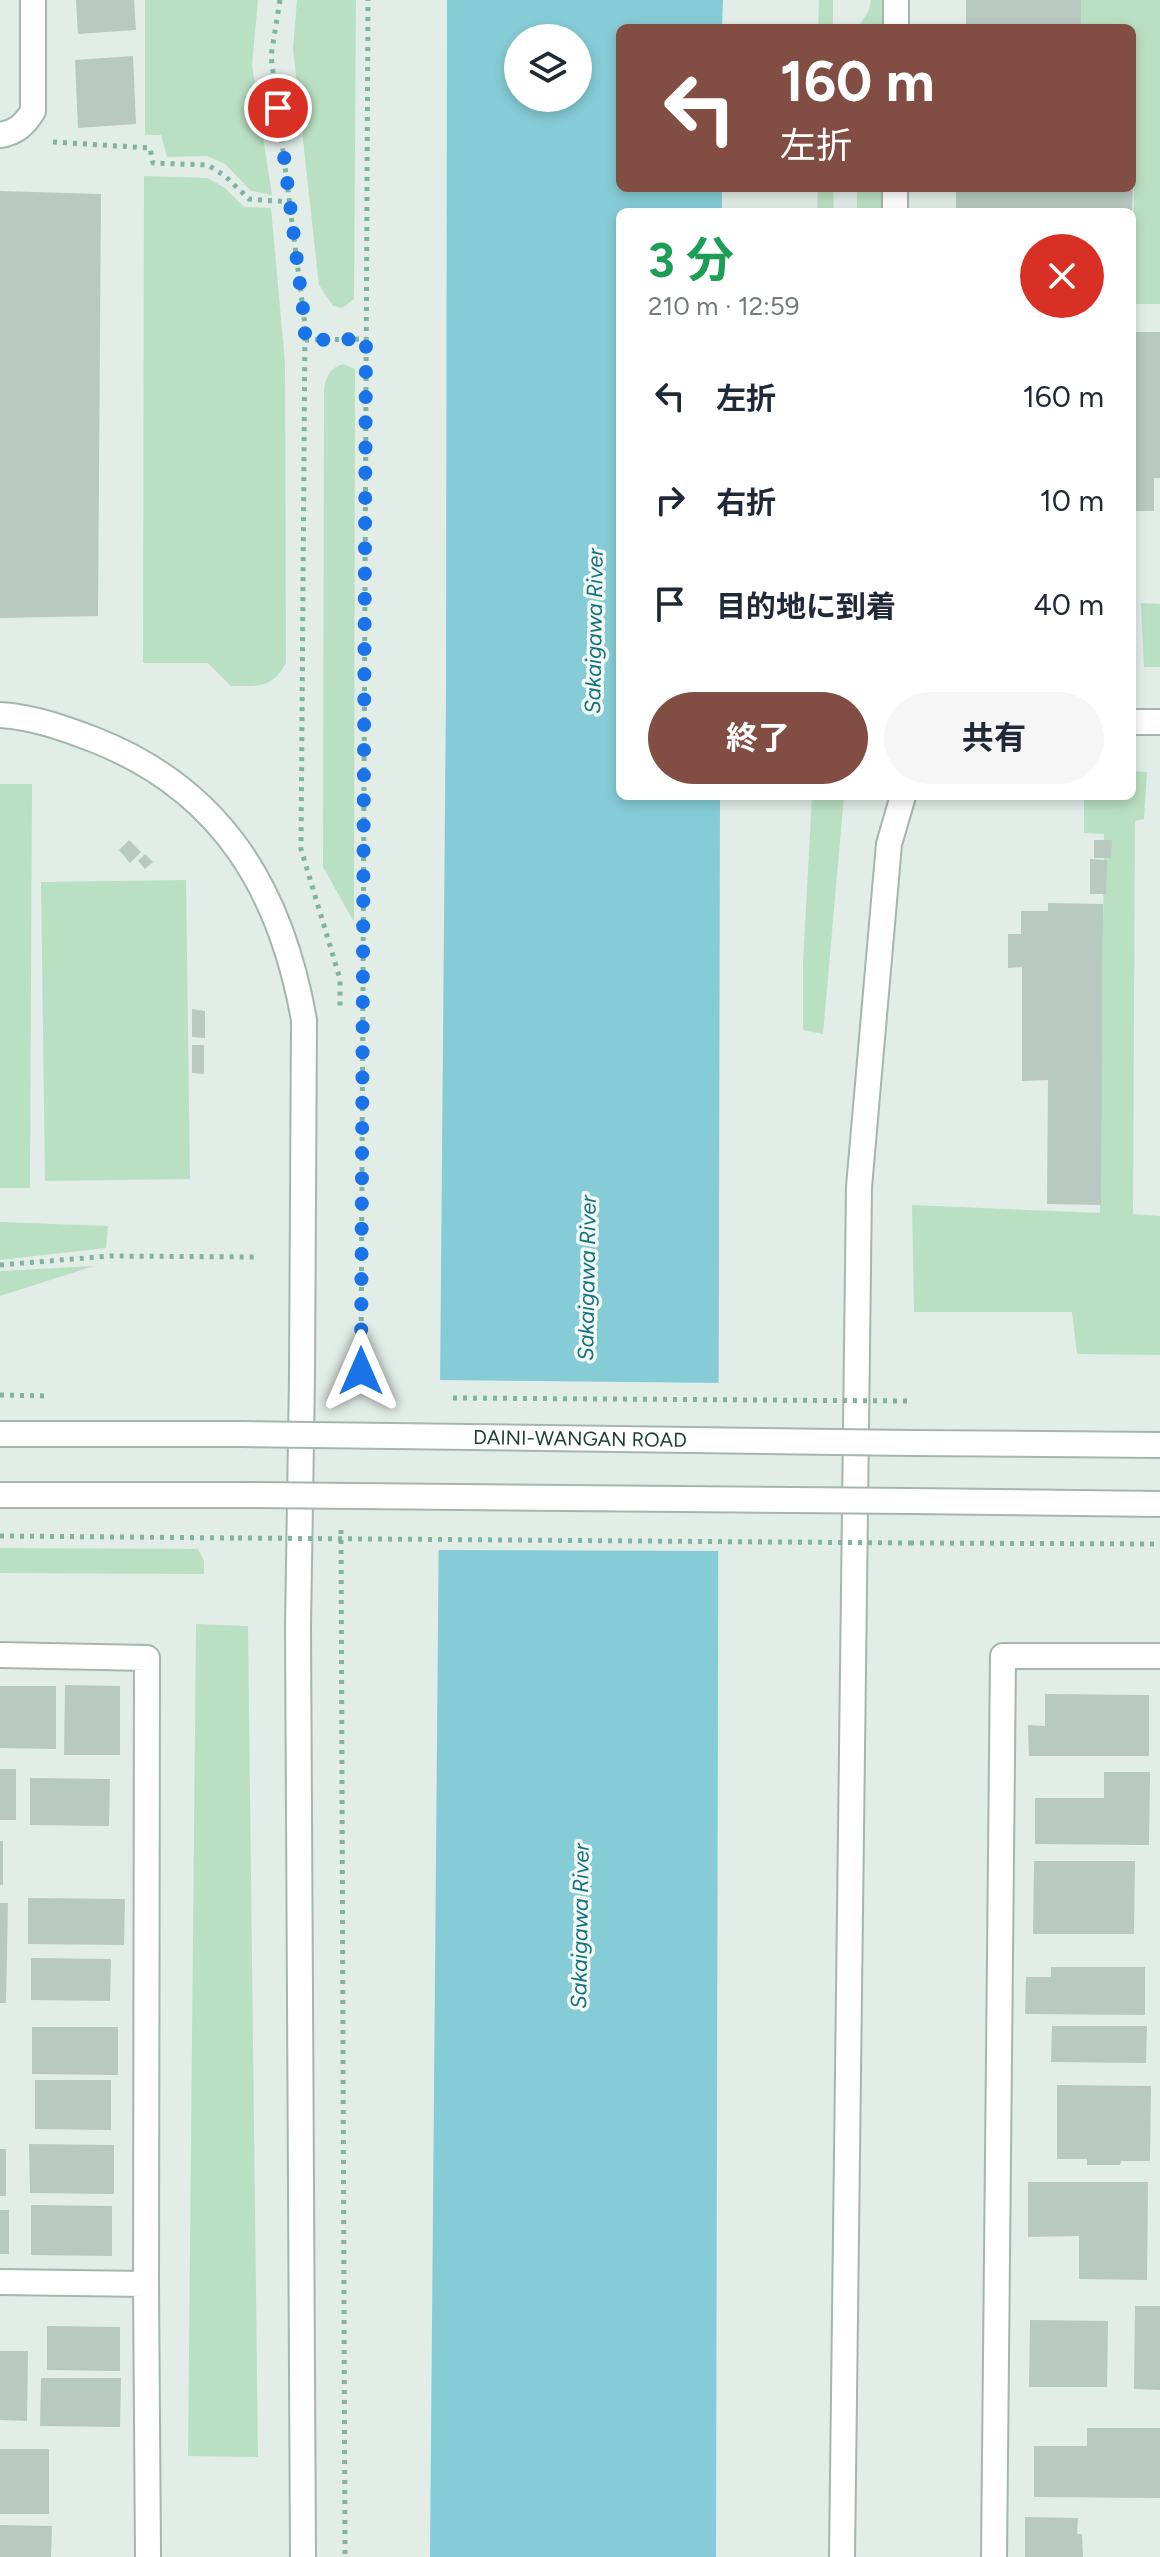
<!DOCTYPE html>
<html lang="ja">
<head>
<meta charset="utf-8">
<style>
  :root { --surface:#fff; --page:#f6f6f7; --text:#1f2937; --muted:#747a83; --accent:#824d43 }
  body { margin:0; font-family:Figtree,"Noto Sans JP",sans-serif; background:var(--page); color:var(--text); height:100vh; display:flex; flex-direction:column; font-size:30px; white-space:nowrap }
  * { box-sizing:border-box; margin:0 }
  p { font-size:26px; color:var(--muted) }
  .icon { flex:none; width:44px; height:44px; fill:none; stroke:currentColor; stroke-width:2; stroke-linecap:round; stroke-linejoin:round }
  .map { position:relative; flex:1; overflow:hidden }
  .drawer { position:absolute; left:616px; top:208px; width:520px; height:592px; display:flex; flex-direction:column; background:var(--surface); border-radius:12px; box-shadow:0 4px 12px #0003 }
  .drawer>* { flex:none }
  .guide { position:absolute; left:616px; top:24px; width:520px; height:168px; border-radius:12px; box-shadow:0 4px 12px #0003; background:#824d43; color:#fff; overflow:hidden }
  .tools { position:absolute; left:504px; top:24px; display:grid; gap:16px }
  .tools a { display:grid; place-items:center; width:88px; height:88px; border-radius:50%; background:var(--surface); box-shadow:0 4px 12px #0003; font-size:40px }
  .pin { position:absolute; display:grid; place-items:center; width:68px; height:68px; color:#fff; margin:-34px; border:4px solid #fff; border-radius:50%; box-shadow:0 2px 8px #0007 }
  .me { position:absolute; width:88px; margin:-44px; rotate:0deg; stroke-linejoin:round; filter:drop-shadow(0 0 6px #0008) }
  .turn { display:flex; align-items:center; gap:28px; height:168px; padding:0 32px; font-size:36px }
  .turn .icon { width:104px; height:104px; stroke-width:2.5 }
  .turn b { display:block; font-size:56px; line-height:68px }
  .round { display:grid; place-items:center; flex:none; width:84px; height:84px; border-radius:42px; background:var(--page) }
  .head { display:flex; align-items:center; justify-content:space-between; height:136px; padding:0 32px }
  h1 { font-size:48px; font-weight:700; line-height:60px; color:#1e9e55 }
  .action { display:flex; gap:16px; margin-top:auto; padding:16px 32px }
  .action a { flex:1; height:92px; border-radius:48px; background:var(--accent); color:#fff; font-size:32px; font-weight:700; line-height:92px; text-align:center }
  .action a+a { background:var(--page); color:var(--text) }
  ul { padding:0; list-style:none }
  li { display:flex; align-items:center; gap:24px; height:104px; padding:0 32px }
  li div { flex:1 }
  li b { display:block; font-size:30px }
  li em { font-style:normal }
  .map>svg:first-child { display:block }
</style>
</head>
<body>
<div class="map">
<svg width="1160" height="2557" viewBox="0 0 1160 2557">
  <rect width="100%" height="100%" fill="#e2ede8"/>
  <path fill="#bae0c3" d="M145,0h113l-6,65 20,130 -21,-4 -26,-27 -18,-8 -40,1 -6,-22h-16z
    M297,0h59l-2,299 -12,9 -9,-2 -14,-21 -26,-236z
    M819,0h14v28h-15z
    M871,0h12v28h-25l11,-18z
    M1081,0h79v304h-28l3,-188 -3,-1v-87h-14v-3h-37z
    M144,176l64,2 17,10 19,19 27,1 14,155 1,300c-15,26 -27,23 -55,23l-23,-23h-65z
    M818,188h15l1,24h-17z
    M857,188h25v24h-25z
    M343,364l12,5 -1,553 -31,-55 1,-478c2,-13 6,-21 19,-25z
    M1141,603l19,1v63h-16z
    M1132,771l15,1 -3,47 -9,2 -2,393 27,2v139l-83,-1 -5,-42h-158l-2,-107 188,8 4,-379 -20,-1v-37h48z
    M0,784h32l-2,404h-30z
    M812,796h32l-21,238 -20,-4v-68z
    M186,880l4,299 -145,2 -4,-299z
    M0,1222l108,4 -2,22 -106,12z
    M94,1266l-94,30v-25z
    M0,1548l198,1 6,12v13l-204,-1z
    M196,1624l52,2 10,831 -70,-1z"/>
  <path fill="#86ccd6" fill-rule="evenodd" d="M447,0h276l-1,28h-102v160h102v24h-102v584h100l-4,1761h-286l16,-1868zM518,38h60v60h-60z"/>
  <path fill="#e2ede8" d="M436,1380l287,3v168l-289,-1z"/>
  <path fill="#b7c9c1" d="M76,0h58l2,30 -58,4z
    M966,0h115v25h37v3h-152z
    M133,56l3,68 -58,4 -3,-68z
    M1132,115h3v24h-3z
    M956,188h177l-1,24h-176z
    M0,191l101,3 -3,422 -98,2z
    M1132,332h28v146h-6v33h-22z
    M129,840l12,12 -11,11 -11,-13z
    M1094,840h18l-1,18h-17z
    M145,854l8,8 -8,7 -7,-8z
    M1090,859l17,1 -1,34h-16z
    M1048,903l55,1 -2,301 -54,-1 1,-124 -26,1v-114l-14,1v-34h13v-23h27z
    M192,1009l13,2v27l-13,-1z
    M192,1045h12v29l-12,-1z
    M65,1685l55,1v69h-56z
    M0,1686h56v63l-56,-1z
    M1045,1694l104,1v61h-120l-1,-31 17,1z
    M0,1769h16v51h-16z
    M1104,1772h46l-1,73 -114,-1v-46h69z
    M30,1778l80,1 -1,47 -79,-1z
    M0,1841h3v44h-3z
    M1034,1861h101l-1,73h-101z
    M28,1898l97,1 -1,46 -96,-1z
    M0,1903h8l-2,100h-6z
    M31,1958l80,1 -1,42 -79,-1z
    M1051,1967h94v48l-120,-1 1,-37h25z
    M1052,2026h95l-1,37 -95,-1z
    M32,2027h86v48l-86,-1z
    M35,2080h76v50l-76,-1z
    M1057,2085l94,1 -1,75h-29l-1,4h-33v-6h-30z
    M29,2144l85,1v49l-84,-1z
    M0,2149h6v47h-6z
    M1028,2182h120l-1,98 -68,-1v-43l-51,1z
    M31,2205l81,1v50l-81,-1z
    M0,2210h9v44h-9z
    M1135,2306h25v84l-26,-1z
    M1030,2320l78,1 -1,66h-78z
    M47,2326l73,1v44l-73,-1z
    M0,2351h28l-1,70 -27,-1z
    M41,2378h80l-1,49 -80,-1z
    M1087,2428h73v70l-126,-1v-51h53z
    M0,2449h49v65h-49z
    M1025,2517l53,1 -1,16h5l1,23h-58z
    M0,2525l52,1 -1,31h-51z"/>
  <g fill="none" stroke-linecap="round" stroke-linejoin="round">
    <defs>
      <path id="minor" d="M896,28v-28
        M0,135c16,-2 25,-11 33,-24v-111
        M895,212v-24
        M0,715c33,2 64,13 95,25 127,50 186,150 209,280l-2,356 -4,251 5,930
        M1132,722h28
        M0,1434h242
        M911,1443l249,2
        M0,1495h244
        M910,1501l250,3
        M0,1655l147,3 -1,626 2,273
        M0,2282l146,2
        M842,2557l17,-1370 30,-343 14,-48
        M994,2557l9,-901h157"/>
    </defs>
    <use href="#minor" stroke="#a4b6af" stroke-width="28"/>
    <path stroke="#80b3a2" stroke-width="5" stroke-dasharray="4 6" stroke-linecap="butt" d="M280,0l-9,56 34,269 -4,524 39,130v29
      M53,142l97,6 3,15 55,2 17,11 24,23 41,3
      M305,340l61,-1
      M0,1265l110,-9 148,1
      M361,1371l7,-1371
      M0,1395l49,1
      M341,1530l4,1027
      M0,1536l238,2
      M910,1543l250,1"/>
    <use href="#minor" stroke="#fff" stroke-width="24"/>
    <defs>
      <g id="minor-bridge">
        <path id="s1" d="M242,1434l669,9"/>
        <path d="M244,1495l666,6"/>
      </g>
    </defs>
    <use href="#minor-bridge" stroke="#a4b6af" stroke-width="28" stroke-linecap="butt"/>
    <path stroke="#80b3a2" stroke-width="5" stroke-dasharray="4 6" stroke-linecap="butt" d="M453,1398l459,3
      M238,1538l672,5"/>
    <use href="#minor-bridge" stroke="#fff" stroke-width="24"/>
  </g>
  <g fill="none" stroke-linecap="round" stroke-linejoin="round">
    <path stroke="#1a73e8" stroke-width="14" stroke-dasharray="0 25.2" d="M278,108l27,217v15l61,-1 -5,1032"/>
  </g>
  <g text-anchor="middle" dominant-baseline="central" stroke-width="7" stroke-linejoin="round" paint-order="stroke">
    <g font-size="20" fill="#214037" stroke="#f3faf6">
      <text stroke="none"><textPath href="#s1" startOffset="338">DAINI-WANGAN ROAD</textPath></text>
    </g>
    <g font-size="22" font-style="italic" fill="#167281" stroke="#f3faf6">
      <text transform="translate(594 631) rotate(-89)">Sakaigawa River</text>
      <text transform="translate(587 1278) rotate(-89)">Sakaigawa River</text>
      <text transform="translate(580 1926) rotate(-89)">Sakaigawa River</text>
    </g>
  </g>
</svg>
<div class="tools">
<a><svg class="icon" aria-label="layers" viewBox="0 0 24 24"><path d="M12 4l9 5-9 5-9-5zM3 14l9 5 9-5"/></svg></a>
</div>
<div class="pin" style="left:278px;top:108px;background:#d93025"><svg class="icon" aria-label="arrive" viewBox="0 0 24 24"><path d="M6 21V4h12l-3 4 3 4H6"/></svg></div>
<svg class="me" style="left:361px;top:1371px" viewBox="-20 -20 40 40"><path d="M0-17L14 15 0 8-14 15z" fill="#1a73e8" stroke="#fff" stroke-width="4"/></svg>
<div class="guide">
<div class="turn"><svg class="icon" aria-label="left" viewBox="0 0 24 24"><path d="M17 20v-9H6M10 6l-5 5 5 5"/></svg><div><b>160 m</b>左折</div></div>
</div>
<section class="drawer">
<div class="head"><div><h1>3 分</h1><p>210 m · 12:59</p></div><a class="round" style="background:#d93025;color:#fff"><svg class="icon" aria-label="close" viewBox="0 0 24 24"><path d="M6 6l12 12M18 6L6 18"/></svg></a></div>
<ul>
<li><svg class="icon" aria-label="left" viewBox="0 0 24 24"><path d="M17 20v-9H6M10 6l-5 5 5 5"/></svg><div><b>左折</b></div><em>160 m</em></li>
<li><svg class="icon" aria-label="right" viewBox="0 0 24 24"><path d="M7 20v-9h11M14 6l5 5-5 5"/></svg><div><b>右折</b></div><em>10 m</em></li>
<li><svg class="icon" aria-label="arrive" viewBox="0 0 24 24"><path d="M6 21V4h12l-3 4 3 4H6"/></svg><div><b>目的地に到着</b></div><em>40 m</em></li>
</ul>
<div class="action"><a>終了</a><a>共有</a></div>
</section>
</div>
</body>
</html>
